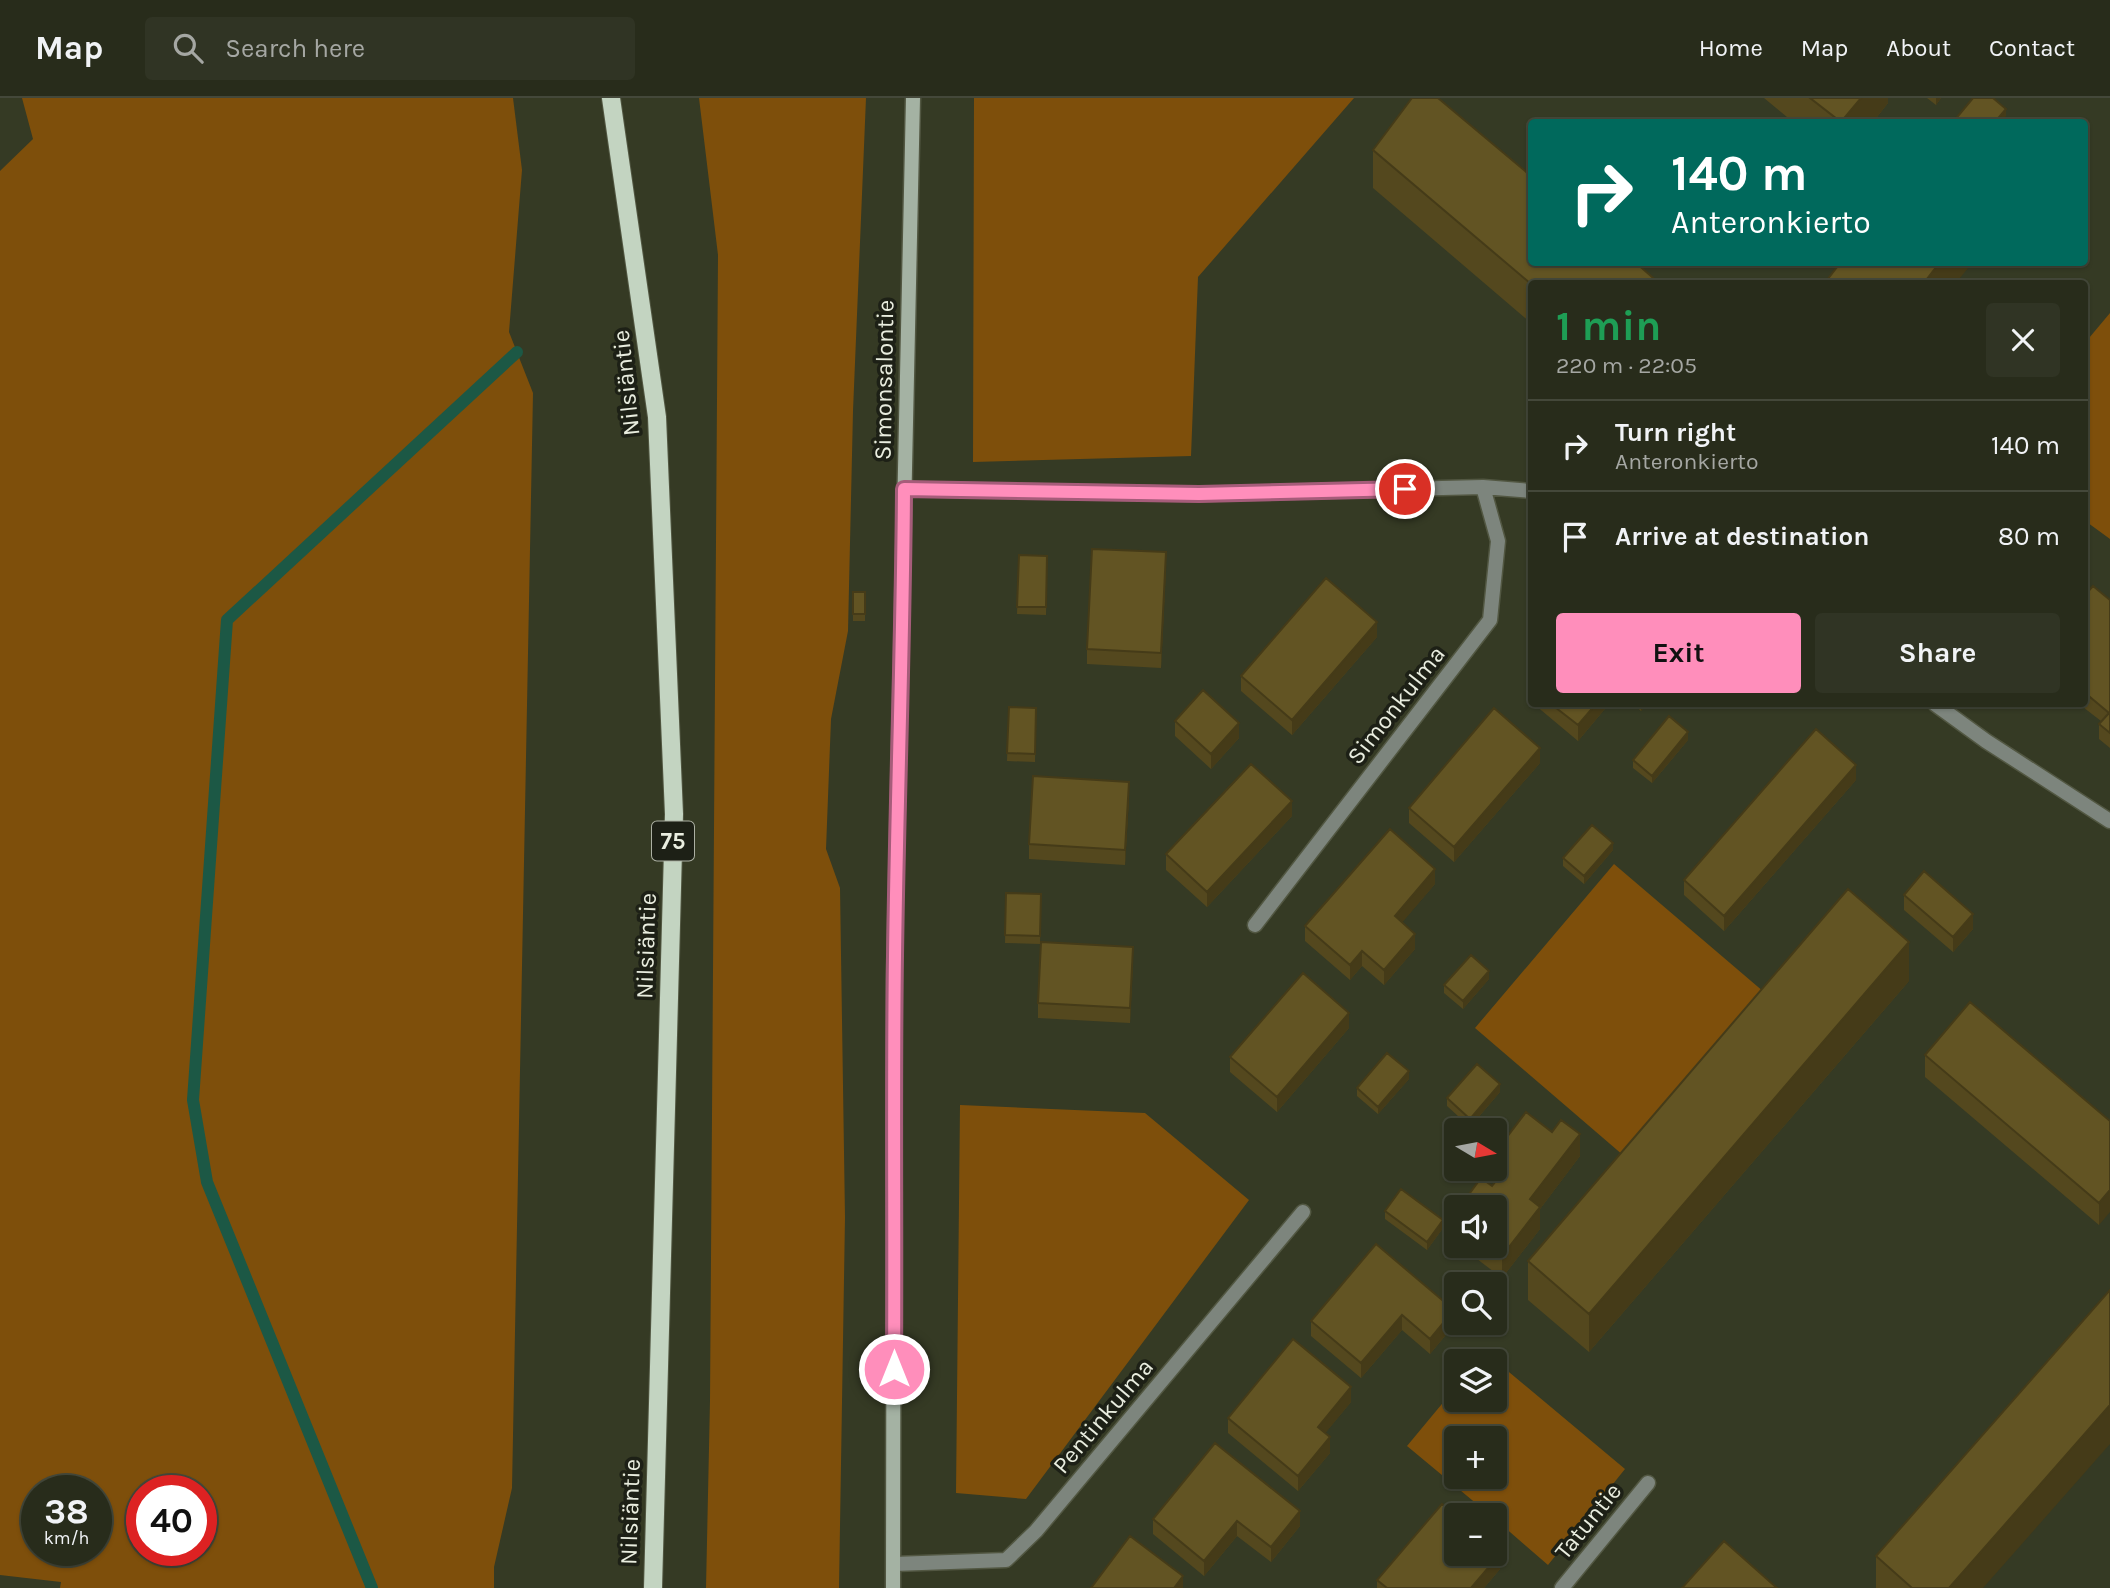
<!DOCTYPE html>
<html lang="en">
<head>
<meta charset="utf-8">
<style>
  :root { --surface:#282c1b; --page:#303424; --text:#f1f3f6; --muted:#a5a7a3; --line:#44483a; --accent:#ff8ebb }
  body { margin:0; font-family:Karla,sans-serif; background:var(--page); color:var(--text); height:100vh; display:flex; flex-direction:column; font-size:26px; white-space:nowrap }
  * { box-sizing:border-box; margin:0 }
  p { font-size:23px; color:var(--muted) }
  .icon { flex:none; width:38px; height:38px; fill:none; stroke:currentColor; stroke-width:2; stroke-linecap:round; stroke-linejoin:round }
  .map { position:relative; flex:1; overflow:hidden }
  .sheet { position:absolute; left:1528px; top:182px; width:560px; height:427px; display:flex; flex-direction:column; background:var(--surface); border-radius:7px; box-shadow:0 2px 5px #0004,0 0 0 2px var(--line) }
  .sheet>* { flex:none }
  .hud { position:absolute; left:1528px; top:21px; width:560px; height:147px; border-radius:7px; box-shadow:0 2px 5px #0004,0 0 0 2px var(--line); background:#00695c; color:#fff; overflow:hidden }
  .needle { width:46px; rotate:100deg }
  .tools { position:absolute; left:1444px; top:1020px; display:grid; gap:14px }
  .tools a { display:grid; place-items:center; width:63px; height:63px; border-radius:7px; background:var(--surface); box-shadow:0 2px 5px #0004,0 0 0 2px var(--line); font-size:35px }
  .speed { position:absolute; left:21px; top:1377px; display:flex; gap:14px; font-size:35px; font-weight:700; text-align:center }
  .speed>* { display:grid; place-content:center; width:91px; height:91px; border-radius:50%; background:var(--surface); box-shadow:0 2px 5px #0004,0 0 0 2px var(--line); line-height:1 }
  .speed small { font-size:18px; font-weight:400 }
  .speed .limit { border:10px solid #d22; background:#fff; color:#111 }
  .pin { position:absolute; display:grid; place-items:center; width:60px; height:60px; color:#fff; margin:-30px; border:4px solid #fff; border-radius:50%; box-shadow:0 2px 7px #0007 }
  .me { position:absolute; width:77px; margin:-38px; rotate:0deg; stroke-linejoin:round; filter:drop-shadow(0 0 5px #0008) }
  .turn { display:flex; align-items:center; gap:24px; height:147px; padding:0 28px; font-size:32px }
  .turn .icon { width:91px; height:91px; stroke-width:2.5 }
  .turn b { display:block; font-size:49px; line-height:60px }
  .round { display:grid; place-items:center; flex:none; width:74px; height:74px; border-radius:7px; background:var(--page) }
  .summary { display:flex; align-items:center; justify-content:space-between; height:119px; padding:0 28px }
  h1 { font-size:42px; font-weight:700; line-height:52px; color:#1e9e55 }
  .action { display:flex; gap:14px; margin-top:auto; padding:14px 28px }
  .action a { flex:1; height:80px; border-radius:7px; background:var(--accent); color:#111; font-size:28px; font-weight:700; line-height:80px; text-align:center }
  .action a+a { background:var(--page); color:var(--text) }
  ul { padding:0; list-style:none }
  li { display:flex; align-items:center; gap:21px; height:91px; padding:0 28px; border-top:2px solid var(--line) }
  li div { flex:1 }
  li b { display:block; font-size:26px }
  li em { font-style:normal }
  header { display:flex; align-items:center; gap:42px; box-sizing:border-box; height:98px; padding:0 35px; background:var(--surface); border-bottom:2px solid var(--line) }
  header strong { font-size:33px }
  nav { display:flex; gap:38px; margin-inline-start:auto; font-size:24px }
  .search { width:490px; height:63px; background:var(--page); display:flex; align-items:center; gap:18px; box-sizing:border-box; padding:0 24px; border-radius:7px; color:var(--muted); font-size:26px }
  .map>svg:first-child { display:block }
</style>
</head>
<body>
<header>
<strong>Map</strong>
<div class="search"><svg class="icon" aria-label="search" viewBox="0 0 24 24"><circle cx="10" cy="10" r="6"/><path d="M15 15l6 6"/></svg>Search here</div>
<nav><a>Home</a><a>Map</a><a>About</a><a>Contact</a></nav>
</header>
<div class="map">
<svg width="2110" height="1490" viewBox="0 0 2110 1490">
  <rect width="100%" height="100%" fill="#353a24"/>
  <path fill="#7e4f0b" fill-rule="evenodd" d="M22,0h491l9,72 -13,162 24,61 -21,1095 -18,79v21h-434l1,-6 -61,-7v-1404l33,-32zM37,1393h59v59h-59zM201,1393v59h-59v-59z
    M699,0h167l-13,313 -5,220 -17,88 -5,130 14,39 5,329 -6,371h-133l4,-187 8,-1146z
    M974,0h380l-156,179 -7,179 -218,6z
    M2110,215v226l-26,-19v-176z
    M1614,766l164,140 -140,164 -163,-140z
    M960,1007l185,8 104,87 -223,299 -70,-6z
    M1485,1254l140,117 -77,96 -53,-46 -1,-3 -4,-1 -83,-69 49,-59v13h38v-38l-17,-1zM1494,1340v39h-38v-39z"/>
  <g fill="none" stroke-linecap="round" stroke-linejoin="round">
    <path stroke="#1c5845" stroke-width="12" d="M372,1490l-165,-406 -14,-82 34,-480 290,-268"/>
    <defs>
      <path id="street" d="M904,391l295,5 284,-7 48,4
        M1935,606l51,37 124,80
        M1255,827l235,-305 8,-79 -15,-54
        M894,1466l112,-4 30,-29 267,-319
        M1562,1490l86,-105"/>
      <path id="secondary" d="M893,1490l1,-609 19,-881"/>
      <path id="primary" d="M611,0l46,319 17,397 -21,774"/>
    </defs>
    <use href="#street" stroke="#525742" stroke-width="17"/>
    <use href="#secondary" stroke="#525742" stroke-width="17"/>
    <use href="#primary" stroke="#525742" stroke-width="20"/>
    <use href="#street" stroke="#7d857d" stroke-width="14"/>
    <use href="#secondary" stroke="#a4b2a3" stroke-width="14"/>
    <use href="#primary" stroke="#c3d4c1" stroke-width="18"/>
  </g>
  <path fill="#54481e" d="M1764,0h124v5l-15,19h-80z
    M1927,0h14l-5,7z
    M1373,52l158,134v39l-158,-135z
    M1019,457l28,1 -1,59 -29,-1z
    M1166,469l-5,101 -74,-4v-15z
    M853,494h12v29h-12z
    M2084,498l26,4v148l-11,-9v-15l2,-3 -22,-17h5z
    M1377,539l-85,98 -51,-44v-15z
    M1535,606h74l-31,37 -43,-36z
    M1633,606h14l-6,7z
    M1009,609l27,1 -1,54 -28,-1z
    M1175,623l64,17 -28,31 -36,-33z
    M1688,642l-36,43 -19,-15v-8z
    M1540,665l-86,99 -45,-39v-15z
    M1856,682l-132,151 -40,-36v-15z
    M1129,699l-4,68 -96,-6v-15z
    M1292,718l-85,91 -41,-37v-16z
    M1613,752l-29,34 -21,-18v-8z
    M1435,786l-33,38 13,27 -31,36 -22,-19 -12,14 -45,-39v-15z
    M1006,795l35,1 -1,50 -35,-1z
    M1904,797l69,34 -20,23 -49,-42z
    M1133,864l-3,61 -92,-5v-15z
    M1489,881l-26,30 -19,-16v-8z
    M1909,883l-320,371 -61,-52v-39z
    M1349,930l-72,84 -47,-40v-15z
    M1925,957l185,66 -11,104 -174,-148z
    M1409,981l-31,35 -21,-18v-8z
    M1500,994l-30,35 -23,-21v-8z
    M1494,1056l86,2 -40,53v20l-38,49 -42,-32h34l-2,-60 2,-2 -3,-3v-12h3z
    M1385,1113l58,17 -16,22 -42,-31z
    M1456,1113v32l-5,-4v-22z
    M1376,1146l78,81 -24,29 -28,-24 -41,48 -50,-42v-15z
    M1351,1304l-26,31 5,20 -32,38 -70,-58v-15z
    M1215,1345l85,83 -29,36 -34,-26 -33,40 -51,-42v-15z
    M1876,1458l107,32h-107z
    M1500,1471l-16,19h-107v-8z"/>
  <path fill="#453b18" d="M1861,0h27v5l-15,19h-32z
    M1936,0h5l-5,7z
    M2006,11v7l-5,6h-6z
    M1940,164h33l-18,22h-32z
    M1166,454v15l-5,101v-15z
    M1377,524v15l-85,98v-15z
    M1596,606h13l-31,37v-16z
    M1641,606h6l-6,7z
    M1239,625v15l-28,31v-15z
    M1688,634v8l-36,43v-7z
    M1540,650v15l-86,99v-15z
    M1856,667v15l-132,151v-15z
    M1129,684v15l-4,68v-15z
    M1292,703v15l-85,91v-15z
    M1613,745v7l-29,34v-8z
    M1435,771v15l-40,47v-15z
    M1973,816v15l-20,23v-15z
    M1415,836v15l-31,36v-15z
    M1909,844v39l-320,371v-38z
    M1133,849v15l-3,61v-15z
    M1362,853v15l-12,14v-15z
    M1489,873v8l-26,30v-8z
    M1349,915v15l-72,84v-15z
    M1409,973v8l-31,35v-7z
    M1500,986v8l-30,35v-8z
    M1580,1036v22l-40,53v20l-38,49v-22l28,-57z
    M2110,1092v22l-11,13v-22z
    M1443,1122v8l-16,22v-8z
    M1454,1212v15l-24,29v-15z
    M1402,1217v15l-41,48v-15z
    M1351,1289v15l-33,40v-15z
    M2110,1307v39l-127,144h-34z
    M1330,1339v16l-32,38v-15z
    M1300,1413v15l-29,36v-15z
    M1237,1423v15l-33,40v-15z
    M1500,1456v15l-16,19h-13z
    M1183,1478v12h-9z"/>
  <path fill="#625423" stroke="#453b18" stroke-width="2" d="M1412,0h26l93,78v86h104l25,22h-129l-158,-134z
    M1810,0h51l-20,24z
    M1973,0h20l13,11 -11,13h-42z
    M1841,164h99l-17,22h-99z
    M1092,451l74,3 -5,101 -74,-4z
    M1019,457l28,1 -1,51h-29z
    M1326,480l51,44 -85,98 -51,-44z
    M2093,488l17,14v133l-11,-9 10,-11 -25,-21v-96z
    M853,494h12v22h-12z
    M1203,592l36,33 -28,31 -36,-33z
    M1551,606h45l-18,21z
    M1009,609l27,1 -1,46 -28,-1z
    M1494,610l46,40 -86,99 -45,-39z
    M1669,618l19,16 -36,44 -19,-16z
    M1816,631l40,36 -132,151 -40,-36z
    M1251,666l41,37 -85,91 -41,-38z
    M1033,678l96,6 -4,68 -96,-6z
    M1592,727l21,18 -29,33 -21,-18z
    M1390,731l45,40 -40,47 20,18 -31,36 -22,-19 -12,14 -45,-39z
    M1924,773l49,43 -20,23 -49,-42z
    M1848,791l61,53 -320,372 -61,-53z
    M1006,795l35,1 -1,42 -35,-1z
    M1041,844l92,5 -3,61 -92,-5z
    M1471,857l18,16 -26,30 -19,-16z
    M1303,875l46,40 -72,84 -47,-40z
    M1970,904l140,119v69l-11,13 -174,-148z
    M1387,955l22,18 -31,36 -21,-19z
    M1477,966l23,20 -30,35 -23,-21z
    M1526,1014l26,20 9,-12 19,14 -50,65 10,8 -38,49 -13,-10h5v-38h-35l22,-30 11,8 13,-16 -11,-8v-8z
    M1401,1091l42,31 -16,22 -42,-31z
    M1456,1113v10l-5,-4z
    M1376,1146l78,66 -24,29 -28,-24 -41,48 -50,-42z
    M2110,1192v115l-161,183h-37l-36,-32z
    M1293,1241l58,48 -33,40 12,10 -32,39 -70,-58z
    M1215,1345l85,68 -29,36 -34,-26 -33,40 -51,-42z
    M1442,1406l14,12v38h38v-5l6,5 -29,34h-84l-10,-8z
    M1130,1438l53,40 -9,12h-83z
    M1724,1443l53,47h-95z"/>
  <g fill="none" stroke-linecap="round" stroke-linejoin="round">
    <defs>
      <path id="route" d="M894,1271c1,-138 -1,-276 1,-413 2,-156 8,-311 9,-467l295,5 206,-5"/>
    </defs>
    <use href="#route" stroke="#a65c7a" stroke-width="18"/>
    <use href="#route" stroke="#ff8ebb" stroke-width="12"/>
  </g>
  <g text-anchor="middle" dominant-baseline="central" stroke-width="7" stroke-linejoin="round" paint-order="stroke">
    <rect fill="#1d2016" stroke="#acb0a3" stroke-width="2" x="652" y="723.5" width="42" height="39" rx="5"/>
    <g font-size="23" font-weight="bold" fill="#e9eddf">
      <text x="673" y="743">75</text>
    </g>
    <g font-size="24" fill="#e9eddf" stroke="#1d2016">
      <text transform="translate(884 282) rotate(-89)">Simonsalontie</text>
      <text transform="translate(626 285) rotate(-96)">Nilsiäntie</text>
      <text transform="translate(1396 607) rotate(-52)">Simonkulma</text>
      <text transform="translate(646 848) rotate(-88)">Nilsiäntie</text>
      <text transform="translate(1103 1318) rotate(-50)">Pentinkulma</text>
      <text transform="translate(630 1414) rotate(-88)">Nilsiäntie</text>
      <text transform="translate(1588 1423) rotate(-51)">Tatuntie</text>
    </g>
  </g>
</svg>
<div class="tools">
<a><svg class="needle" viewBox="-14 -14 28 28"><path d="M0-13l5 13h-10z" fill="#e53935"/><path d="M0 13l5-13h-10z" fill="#a5a7a3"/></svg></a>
<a><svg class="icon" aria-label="sound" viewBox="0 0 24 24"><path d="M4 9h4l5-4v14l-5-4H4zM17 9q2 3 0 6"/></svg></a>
<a><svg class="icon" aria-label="search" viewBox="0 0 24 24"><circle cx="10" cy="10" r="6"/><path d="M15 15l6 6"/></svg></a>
<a><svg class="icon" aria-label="layers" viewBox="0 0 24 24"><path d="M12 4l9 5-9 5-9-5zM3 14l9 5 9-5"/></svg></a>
<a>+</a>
<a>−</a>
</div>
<div class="speed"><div>38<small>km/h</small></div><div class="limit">40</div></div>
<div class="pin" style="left:1405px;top:391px;background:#d93025"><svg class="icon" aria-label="arrive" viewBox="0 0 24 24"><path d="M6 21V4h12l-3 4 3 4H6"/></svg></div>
<svg class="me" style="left:894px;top:1271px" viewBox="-20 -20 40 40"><circle r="17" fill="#ff8ebb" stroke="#fff" stroke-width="3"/><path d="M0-11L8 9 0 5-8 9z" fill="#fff"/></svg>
<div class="hud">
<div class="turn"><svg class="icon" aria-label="right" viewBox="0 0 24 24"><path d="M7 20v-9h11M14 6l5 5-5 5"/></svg><div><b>140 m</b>Anteronkierto</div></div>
</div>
<section class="sheet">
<div class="summary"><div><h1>1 min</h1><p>220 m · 22:05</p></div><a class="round"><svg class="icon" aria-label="close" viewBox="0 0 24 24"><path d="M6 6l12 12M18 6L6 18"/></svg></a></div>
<ul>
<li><svg class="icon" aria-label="right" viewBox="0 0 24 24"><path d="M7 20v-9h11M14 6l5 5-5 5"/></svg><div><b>Turn right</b><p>Anteronkierto</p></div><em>140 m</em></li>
<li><svg class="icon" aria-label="arrive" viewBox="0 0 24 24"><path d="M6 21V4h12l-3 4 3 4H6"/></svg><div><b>Arrive at destination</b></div><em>80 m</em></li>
</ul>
<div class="action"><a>Exit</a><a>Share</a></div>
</section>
</div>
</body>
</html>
